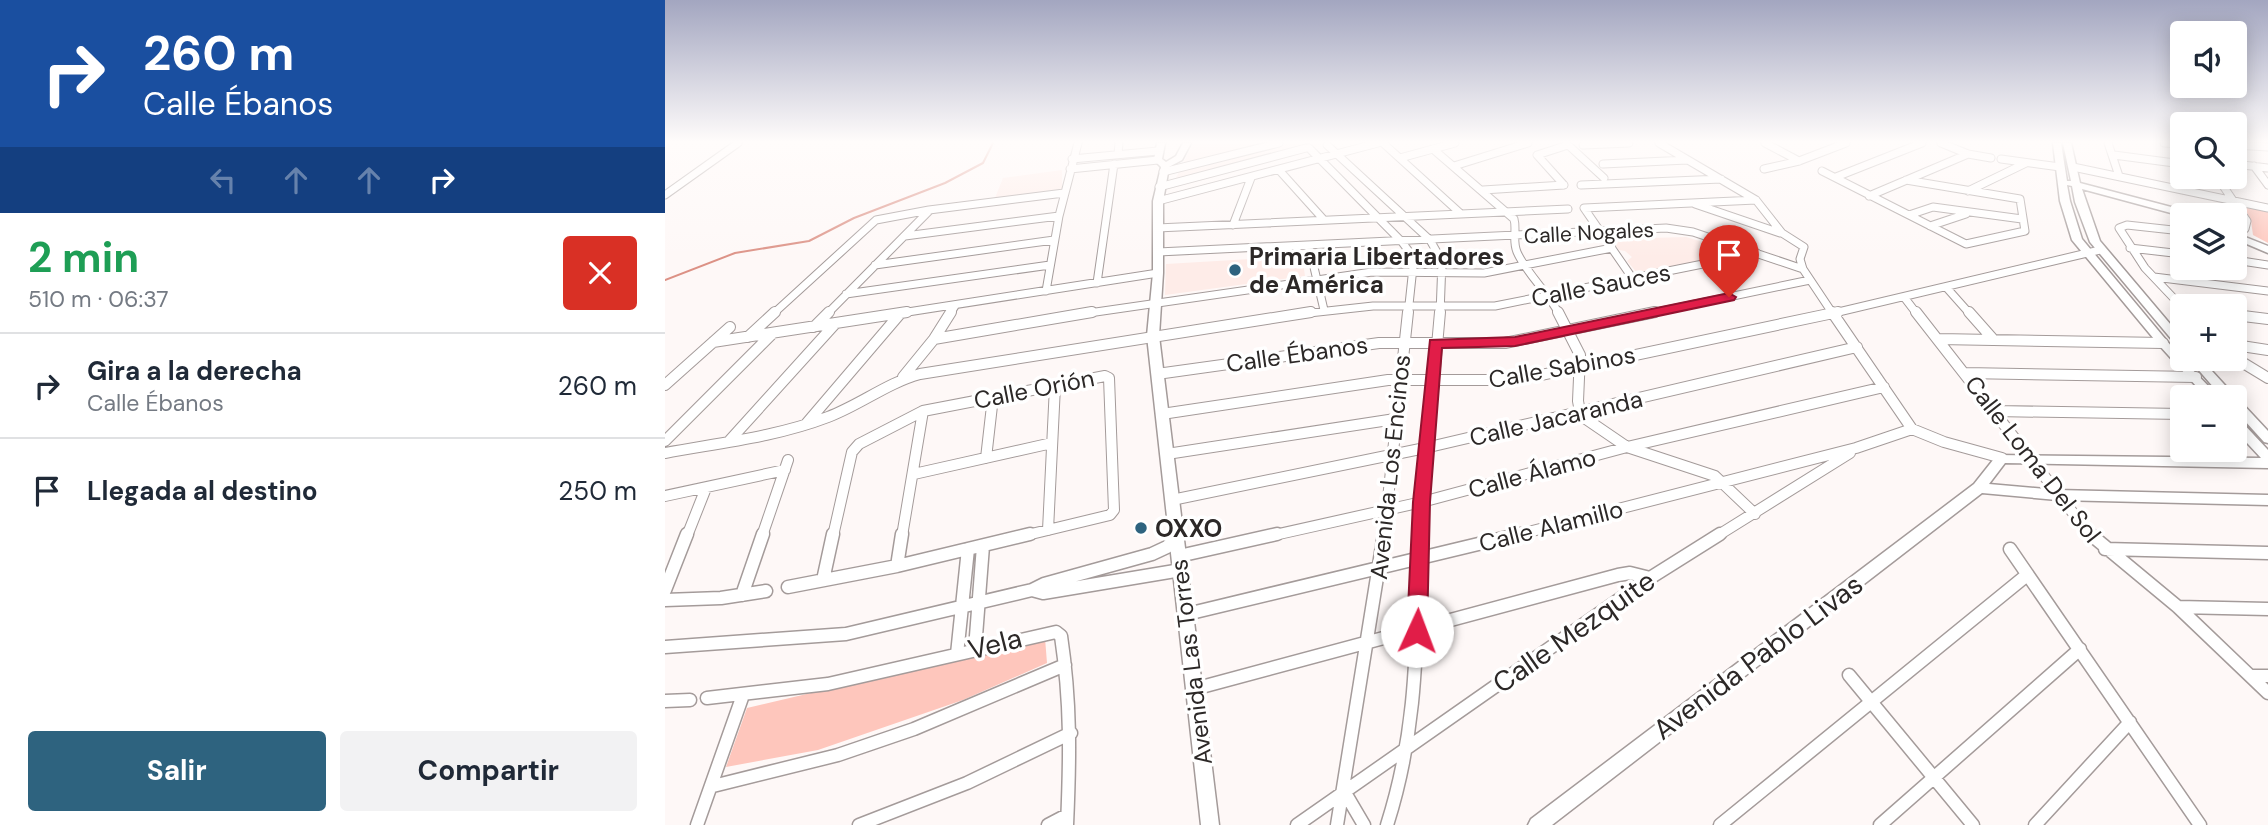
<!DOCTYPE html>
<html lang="es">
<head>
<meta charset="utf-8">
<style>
  :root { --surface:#fff; --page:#f2f2f3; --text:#1f2937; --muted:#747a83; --line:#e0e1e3; --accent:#2e637f }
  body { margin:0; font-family:"DM Sans",sans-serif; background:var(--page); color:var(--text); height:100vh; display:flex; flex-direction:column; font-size:26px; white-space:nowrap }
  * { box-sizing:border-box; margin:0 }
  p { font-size:23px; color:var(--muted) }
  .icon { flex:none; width:38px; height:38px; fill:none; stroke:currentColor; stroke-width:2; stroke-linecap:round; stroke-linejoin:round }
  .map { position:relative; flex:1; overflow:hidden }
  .panel { display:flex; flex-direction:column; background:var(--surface); width:665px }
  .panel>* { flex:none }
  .banner { background:#1a4fa0; color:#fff; overflow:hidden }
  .fabs { position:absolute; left:1505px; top:21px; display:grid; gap:14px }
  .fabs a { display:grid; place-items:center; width:77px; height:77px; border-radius:7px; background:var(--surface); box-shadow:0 4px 18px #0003; font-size:35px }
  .pin { position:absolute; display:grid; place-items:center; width:60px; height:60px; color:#fff; margin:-72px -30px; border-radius:50% 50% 50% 0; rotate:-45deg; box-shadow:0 0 7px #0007 }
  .pin .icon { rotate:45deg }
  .me { position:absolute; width:77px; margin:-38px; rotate:2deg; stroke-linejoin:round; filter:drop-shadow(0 0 5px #0008) }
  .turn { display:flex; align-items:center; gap:24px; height:147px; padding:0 28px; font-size:32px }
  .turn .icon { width:91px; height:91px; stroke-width:2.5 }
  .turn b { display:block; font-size:49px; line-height:60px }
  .lanes { display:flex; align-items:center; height:66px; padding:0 28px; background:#0003; justify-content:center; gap:35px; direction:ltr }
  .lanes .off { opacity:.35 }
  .round { display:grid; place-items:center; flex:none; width:74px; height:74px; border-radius:7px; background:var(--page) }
  .headline { display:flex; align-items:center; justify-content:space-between; height:119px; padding:0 28px }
  h1 { font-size:42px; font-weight:700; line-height:52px; color:#1e9e55 }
  .action { display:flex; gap:14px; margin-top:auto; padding:14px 28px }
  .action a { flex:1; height:80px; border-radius:7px; background:var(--accent); color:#fff; font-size:28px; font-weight:700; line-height:80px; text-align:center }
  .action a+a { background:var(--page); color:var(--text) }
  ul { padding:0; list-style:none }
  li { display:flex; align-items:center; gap:21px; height:105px; padding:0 28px; border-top:2px solid var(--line) }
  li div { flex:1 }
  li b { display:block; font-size:26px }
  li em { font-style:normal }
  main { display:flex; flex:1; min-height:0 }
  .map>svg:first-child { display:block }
</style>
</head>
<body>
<main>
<section class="panel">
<div class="banner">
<div class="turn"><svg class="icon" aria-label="right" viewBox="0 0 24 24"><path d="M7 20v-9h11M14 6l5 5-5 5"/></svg><div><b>260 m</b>Calle Ébanos</div></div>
<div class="lanes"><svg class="icon off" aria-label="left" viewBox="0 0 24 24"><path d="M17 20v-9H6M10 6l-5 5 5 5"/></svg><svg class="icon off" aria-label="ahead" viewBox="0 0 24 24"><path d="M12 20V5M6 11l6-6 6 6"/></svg><svg class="icon off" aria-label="ahead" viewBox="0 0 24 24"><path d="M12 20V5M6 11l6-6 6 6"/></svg><svg class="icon" aria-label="right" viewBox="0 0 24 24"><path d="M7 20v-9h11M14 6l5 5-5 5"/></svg></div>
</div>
<div class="headline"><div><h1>2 min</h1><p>510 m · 06:37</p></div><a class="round" style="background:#d93025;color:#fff"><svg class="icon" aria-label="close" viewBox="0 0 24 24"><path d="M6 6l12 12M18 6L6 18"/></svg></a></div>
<ul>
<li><svg class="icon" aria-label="right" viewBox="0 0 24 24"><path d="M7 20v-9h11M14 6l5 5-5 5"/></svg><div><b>Gira a la derecha</b><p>Calle Ébanos</p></div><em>260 m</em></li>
<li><svg class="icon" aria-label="arrive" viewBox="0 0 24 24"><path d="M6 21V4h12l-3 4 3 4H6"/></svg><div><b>Llegada al destino</b></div><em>250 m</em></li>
</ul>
<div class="action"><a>Salir</a><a>Compartir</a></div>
</section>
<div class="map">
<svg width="1603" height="825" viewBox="0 0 1603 825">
  <rect width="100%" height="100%" fill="#fef8f7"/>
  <path fill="#feece8" d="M528,143h135l-156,43z
    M397,170v20l-67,8 8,-20z
    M1021,237l44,13 5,4 -97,20 -11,-13 5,-4 -7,-6 -6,-1 -8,-11z
    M637,256l3,20 -140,19 1,-31z"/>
  <path fill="#fec6bc" d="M1579,206l24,5v32l-15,-8 -2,-14z
    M380,638l2,25 -84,37 -145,50 -92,17 21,-59z"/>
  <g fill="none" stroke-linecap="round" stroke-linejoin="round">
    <path stroke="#dc9185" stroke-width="2" d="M0,280l70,-27 74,-12 45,-23 91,-35 38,-20 10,-20"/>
    <defs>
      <path id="minor-far2" d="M718,143l77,70
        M901,143l38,35
        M994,143l97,57 26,33 22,14 -4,12 3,10 30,45
        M1100,143l34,18
        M1276,143l27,11 23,4
        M1443,143l11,33
        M1499,143l18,1
        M662,145l103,95 12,21 -2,53
        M918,145l46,-2
        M1570,145l33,2
        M644,148l93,94 12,16 -6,56
        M768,149l81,70c3,11 -2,21 3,33 9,21 31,40 42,62
        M453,154l1,-11
        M1449,155l68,9
        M735,158l55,-15
        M407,159l86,-8
        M1336,159l59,8
        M938,164l84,-4
        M1570,164l33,4
        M789,166l74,-23
        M1589,166l14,19
        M1408,167l195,41
        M405,169l88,-9
        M1099,169l35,-8 47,-18
        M614,170l45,50
        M1157,171l144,73 59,-13 -5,-32 -114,-19
        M498,172l116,-29
        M1171,177l86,-34
        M1552,177l30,44 -2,8 -10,5
        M899,185l-27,-30 31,-10
        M916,185l140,-6
        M494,187l147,-39
        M818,190l81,-5
        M1303,191l58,-28
        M0,195l73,-52
        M1204,196l99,-42
        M493,201l220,-58
        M1030,204l85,29
        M1244,215l24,-8 89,12
        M568,225l18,-47
        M1265,226l36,-12
        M492,228l411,-19
        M1517,231l-55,-6 -8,3 26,40 37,39
        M240,236l154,-20
        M644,246l15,64
        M1465,248l52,6
        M493,252l508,-24 27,4 110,37
        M1570,260l33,5
        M210,265l179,-25
        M1489,277l114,14
        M968,279l-49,-71 172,-8
        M432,283l17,-119
        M1281,287l24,27
        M381,291l13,-75 19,-73
        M181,294l204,-29
        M1239,297l13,17
        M108,314l103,-94 53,-10 135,-17
        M162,314l102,-103
        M230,314l263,-41
        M285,314l5,-8
        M417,314l290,-42 112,1 128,-25
        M635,314l73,-8h122l262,-53
        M982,314l163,-34
        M1165,314l270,-64"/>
      <path id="minor-far1" d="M893,312l22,43 -2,46 2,11 6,7 41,28 88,29 40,38
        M1167,312l80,117 32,13 58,16
        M1251,312l175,224
        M1304,312l23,26
        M1570,315l33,4
        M149,327l15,-15
        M83,337l27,-25
        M269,339l158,-27
        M1274,339l224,4
        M48,342l194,-30
        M1570,345l33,5
        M1570,358l33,20
        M1300,373l231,4
        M492,374l222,-31h126l150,-31
        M238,377l31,-38 17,-27
        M0,385l65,-58
        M1330,411l187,3
        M497,414l226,-34h129l321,-68
        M141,424l93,-109
        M65,440l105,-116
        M0,441l108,-108
        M0,453c54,-10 111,-16 163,-36 32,-12 59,-34 92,-43l391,-62
        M502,454l228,-35
        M321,458l7,-61
        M249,474l138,-31
        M0,496l120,-26
        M507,500l253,-52 432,-101
        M383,530l7,-144
        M22,536l19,-48
        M97,536l26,-76
        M168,536l19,-84 7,-8 64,-33 182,-35 4,2 5,132 -4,5 -87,21
        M237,536l21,-125
        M605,536l152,-34 205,-55 257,-60
        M719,536l24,-224
        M755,536l20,-224
        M848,536l343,-88 56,-19
        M1052,536l133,-83"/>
      <path id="minor" d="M1425,534l88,73 90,86
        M1345,549l190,276
        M1440,549l163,4
        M514,556l98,-22
        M232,566l5,-32
        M158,580l10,-46
        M123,587l109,-21 133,-32
        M0,590l22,-56
        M367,590l11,3 138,-23
        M77,595l21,-61
        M0,600l56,-2 45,-7
        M1513,607l90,2
        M522,614l333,-80
        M0,647l181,-13 186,-44 12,-6 108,-30 15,-7 9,-9
        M310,649l8,-103
        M292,654l11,-105
        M1184,675l124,150
        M1586,676h17
        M529,689l424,-114 12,-2 20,5
        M42,698l121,-14 228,-52 5,4c10,67 9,122 6,189
        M0,701l25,-1
        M48,786l125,-31 76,-26 151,-64
        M679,791l20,34
        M32,825l46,-130
        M194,825l108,-42 104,-50
        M383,825l19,-10
        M632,825l353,-247 70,-44
        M672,825l47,-291
        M722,825c32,-100 29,-188 33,-291
        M1055,825l307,-250
        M1215,825l200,-176
        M1370,825l95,-103"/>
      <path id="tertiary" d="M492,143h8l-3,16 4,3 10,-6 7,-13h8l-9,17 -13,7 -6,34v72l-4,63 60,489h-18l-54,-489 6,-63v-72l8,-34 -7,-7z
        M1388,143h8l6,38h4l-8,-38h8l9,40 114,30 2,2 -14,1 -100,-27 18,52 82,97v11l-4,-2 -88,-105 -15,-40 -3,-16 -5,-1 3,16 12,38 100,120 37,38h-13l-47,-52 -87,-105 -12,-39z
        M1570,233l33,13v7l-33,-14z
        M1524,359h12l32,35 2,3h-13z
        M1570,399l4,1 29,31v12l-4,-1 -29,-32z
        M1570,418l4,1 29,31v18l-263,-5 -16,21 68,6 211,5v10l-211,-5 -75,-7 -430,332h-24l3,-6 443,-335 23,-29 264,3 -26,-28z"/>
    </defs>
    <use href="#minor-far2" stroke="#a49b9a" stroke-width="9"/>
    <use href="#minor-far1" stroke="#a49b9a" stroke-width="12"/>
    <use href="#minor" stroke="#a49b9a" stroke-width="15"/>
    <use href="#tertiary" stroke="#a49b9a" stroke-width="3"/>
    <use href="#minor-far2" stroke="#fff" stroke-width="7"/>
    <use href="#minor-far1" stroke="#fff" stroke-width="10"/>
    <use href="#minor" stroke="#fff" stroke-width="12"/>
    <use href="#tertiary" fill="#fff" fill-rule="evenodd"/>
  </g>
  <linearGradient id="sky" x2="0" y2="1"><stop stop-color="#a3a6c0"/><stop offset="0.55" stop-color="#fffcfb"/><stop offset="1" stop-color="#fffcfb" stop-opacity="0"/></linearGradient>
  <rect width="1603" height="258" fill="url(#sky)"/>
  <path fill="#e11d48" stroke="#92132f" stroke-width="2" d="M1064,293l7,4 -2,3 -219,46 -73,2 -12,154 -3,129 -3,6 -7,3 -7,-3 -3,-6 6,-129 17,-162 85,-3z"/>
  <g fill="#2e637f" stroke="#fff" stroke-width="2.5">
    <circle cx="570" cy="270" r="7"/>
    <circle cx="476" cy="528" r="7"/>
  </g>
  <g text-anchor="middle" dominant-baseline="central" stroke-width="7" stroke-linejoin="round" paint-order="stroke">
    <g font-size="21" fill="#2c2827" stroke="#fff">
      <text transform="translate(924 233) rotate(-3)">Calle Nogales</text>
    </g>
    <g font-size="24" font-weight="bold" fill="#2c2827" stroke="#fff" text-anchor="start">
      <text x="584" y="256">Primaria Libertadores<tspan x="584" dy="28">de América</tspan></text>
      <text x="490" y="528">OXXO</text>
    </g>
    <g font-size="24" fill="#2c2827" stroke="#fff">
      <text transform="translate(936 285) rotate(-11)">Calle Sauces</text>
      <text transform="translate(632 354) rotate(-8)">Calle Ébanos</text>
      <text transform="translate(897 367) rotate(-10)">Calle Sabinos</text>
      <text transform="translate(369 389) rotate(-11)">Calle Orión</text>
      <text transform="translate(891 418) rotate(-13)">Calle Jacaranda</text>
      <text transform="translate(1368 459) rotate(52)">Calle Loma Del Sol</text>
      <text transform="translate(725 467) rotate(-84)">Avenida Los Encinos</text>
      <text transform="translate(867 473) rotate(-15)">Calle Álamo</text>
      <text transform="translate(886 526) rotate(-14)">Calle Alamillo</text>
      <text transform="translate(526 662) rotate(-97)">Avenida Las Torres</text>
    </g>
    <g font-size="28" fill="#2c2827" stroke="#fff">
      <text transform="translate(909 632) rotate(-35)">Calle Mezquite</text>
      <text transform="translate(330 644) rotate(-14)">Vela</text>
      <text transform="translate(1093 657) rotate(-37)">Avenida Pablo Livas</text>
    </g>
  </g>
</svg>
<div class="fabs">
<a><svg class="icon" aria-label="sound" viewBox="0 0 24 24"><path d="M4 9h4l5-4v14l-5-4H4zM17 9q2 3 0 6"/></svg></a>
<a><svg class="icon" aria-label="search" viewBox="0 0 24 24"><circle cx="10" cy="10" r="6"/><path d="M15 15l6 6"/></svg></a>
<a><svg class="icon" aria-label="layers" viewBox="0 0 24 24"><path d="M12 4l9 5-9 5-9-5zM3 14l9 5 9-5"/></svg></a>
<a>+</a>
<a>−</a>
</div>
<div class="pin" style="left:1064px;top:297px;background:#d93025"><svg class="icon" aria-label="arrive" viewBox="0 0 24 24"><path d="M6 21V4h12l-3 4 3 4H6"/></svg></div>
<svg class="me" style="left:752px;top:631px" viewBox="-20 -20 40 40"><circle r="19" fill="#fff"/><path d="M0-13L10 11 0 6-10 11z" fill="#e11d48"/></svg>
</div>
</main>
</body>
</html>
